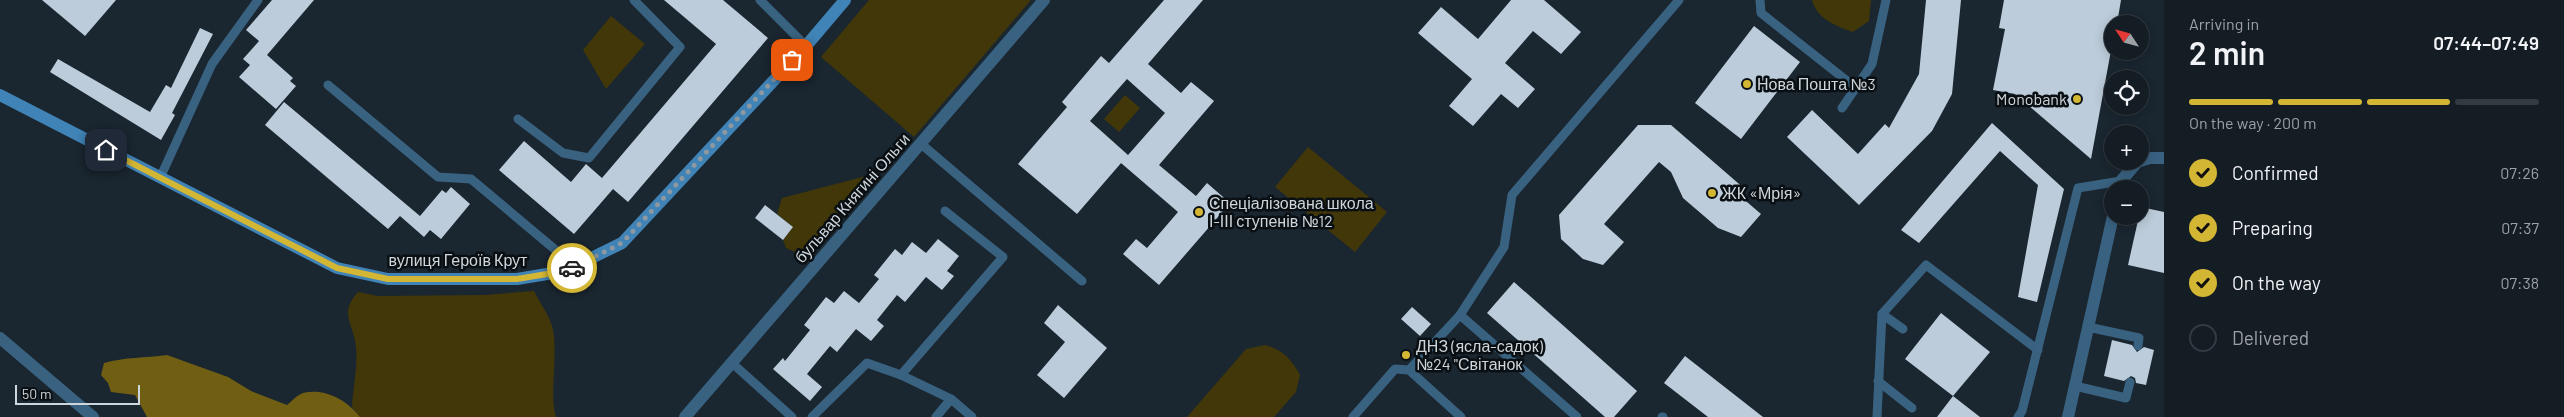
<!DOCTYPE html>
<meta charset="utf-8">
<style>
:root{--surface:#141c24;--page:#212931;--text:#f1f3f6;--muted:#9da1a6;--line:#333a41;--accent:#d4b635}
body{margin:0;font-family:Barlow,sans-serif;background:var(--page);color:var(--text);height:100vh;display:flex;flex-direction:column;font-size:19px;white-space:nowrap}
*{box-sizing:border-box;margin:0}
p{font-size:16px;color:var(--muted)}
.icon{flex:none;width:28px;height:28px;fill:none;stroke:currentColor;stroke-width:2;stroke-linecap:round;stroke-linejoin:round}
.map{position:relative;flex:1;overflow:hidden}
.panel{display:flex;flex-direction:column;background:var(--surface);width:400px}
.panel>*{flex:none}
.needle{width:32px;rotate:306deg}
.tools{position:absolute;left:2104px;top:15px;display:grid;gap:10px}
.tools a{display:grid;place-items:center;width:45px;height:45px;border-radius:50%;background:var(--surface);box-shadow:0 2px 12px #0003,0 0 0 1px var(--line);font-size:25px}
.scale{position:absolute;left:15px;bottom:12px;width:125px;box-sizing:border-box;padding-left:5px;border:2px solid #cdd6dc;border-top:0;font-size:14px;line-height:18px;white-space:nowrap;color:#cdd6dc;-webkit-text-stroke:4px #090f13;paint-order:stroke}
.pin{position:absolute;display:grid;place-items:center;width:42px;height:42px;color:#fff;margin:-21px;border-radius:10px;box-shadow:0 2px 8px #0006}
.courier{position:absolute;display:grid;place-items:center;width:50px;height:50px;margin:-25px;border:4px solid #d4b635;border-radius:50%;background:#fff;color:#222;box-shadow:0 1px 6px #0007}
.headline em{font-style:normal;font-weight:600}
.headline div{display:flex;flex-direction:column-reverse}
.headline{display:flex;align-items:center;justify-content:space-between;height:85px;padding:0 25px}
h1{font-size:32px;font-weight:600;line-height:38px}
.bar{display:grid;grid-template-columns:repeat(4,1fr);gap:8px 5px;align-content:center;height:60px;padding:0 25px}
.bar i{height:6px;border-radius:4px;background:var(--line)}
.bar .active{background:var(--accent)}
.bar p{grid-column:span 4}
ol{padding:0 25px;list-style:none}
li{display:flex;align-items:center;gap:15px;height:55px}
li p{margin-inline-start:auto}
li .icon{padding:5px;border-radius:50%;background:var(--accent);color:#111;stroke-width:4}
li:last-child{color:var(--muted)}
li i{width:28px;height:28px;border:2px solid var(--line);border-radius:50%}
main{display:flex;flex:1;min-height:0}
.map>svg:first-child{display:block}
.green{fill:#423708}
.water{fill:#705e13}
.building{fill:#bcccda}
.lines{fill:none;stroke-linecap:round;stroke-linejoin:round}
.lane{stroke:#396281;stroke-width:9}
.street{stroke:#396281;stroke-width:12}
.secondary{stroke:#4083b6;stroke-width:12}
.done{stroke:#8e98a0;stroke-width:5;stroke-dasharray:0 9}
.route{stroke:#d4b635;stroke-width:6}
.poi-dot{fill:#d4b635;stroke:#090f13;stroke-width:2}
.labels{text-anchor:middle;stroke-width:5;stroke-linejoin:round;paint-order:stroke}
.poi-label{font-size:16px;fill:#cdd6dc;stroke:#090f13;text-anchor:start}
.street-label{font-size:16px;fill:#cdd6dc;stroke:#090f13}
</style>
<main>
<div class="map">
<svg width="2164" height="417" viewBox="0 0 2164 417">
<rect width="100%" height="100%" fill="#1a2630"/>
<g class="green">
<polygon points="869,0 1031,0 914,137 821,57"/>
<path d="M1812,0H1871L1869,21L1853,32C1836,26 1817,19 1812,0Z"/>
<polygon points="611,16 645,44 606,89 583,50"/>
<polygon points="1125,95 1140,108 1119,132 1104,119"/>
<polygon points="1308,147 1387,212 1355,252 1275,187"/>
<polygon points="874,174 878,176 823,240 802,255 786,248 783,240 793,227 777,214 782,198"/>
<path d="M534,291C540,303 551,318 553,330C558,357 549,395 556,417H360L352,407C353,388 358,366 356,347C354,324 338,314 358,292L378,296L485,295Z"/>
<path d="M1265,345C1283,350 1291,359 1300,375L1296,392L1274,417H1187L1246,349Z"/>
</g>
<path class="water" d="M167,355L228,377L251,391L287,405C292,401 297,395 303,393C325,388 347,400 360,417H147L135,395L111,392L108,383L101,375L104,363C125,357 145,358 167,355Z"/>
<g class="building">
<polygon points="42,0 116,0 85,36"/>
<polygon points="272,0 314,0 267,55 293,78 290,81 296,86 276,109 239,77 250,65 243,59 259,41 246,30"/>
<polygon points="664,0 723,0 768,38 628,202 613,189 574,234 499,170 524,141 571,182 586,164 602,178 716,44"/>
<polygon points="1164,0 1203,0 1148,64 1181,93 1191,82 1214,101 1159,165 1196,196 1207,183 1230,203 1159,285 1123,254 1136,239 1147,248 1178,212 1121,163 1165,113 1127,79 1090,121 1128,155 1077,214 1018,164 1067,107 1062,102 1101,56 1109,63"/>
<polygon points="1511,0 1544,0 1581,32 1561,54 1533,31 1505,63 1535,89 1518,108 1501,94 1473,126 1449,106 1472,79 1418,33 1441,7 1478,39"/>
<polygon points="1926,0 1961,0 1952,94 1932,131 1859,205 1787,137 1812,110 1858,154 1885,124 1889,128 1919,74"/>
<polygon points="2004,0 2121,0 2117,24 2112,24 2112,45 2091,159 2015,94 1993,90 2005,29 1999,28"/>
<polygon points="1754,26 1800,62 1741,139 1695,103"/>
<polygon points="200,28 213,34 172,113 175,115 161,140 50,72 58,59 150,112 166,85 171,88"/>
<polygon points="284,102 420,216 442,190 446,193 451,187 470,204 441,239 430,230 424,237 400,216 388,229 265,125"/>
<polygon points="1992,123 2064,189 2037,302 2018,297 2038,185 2000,151 1919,243 1901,230"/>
<polygon points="1638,125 1671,125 1746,190 1740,196 1761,214 1741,237 1718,228 1683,198 1671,172 1659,162 1604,224 1624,242 1603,265 1583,259 1561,239 1559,215"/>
<polygon points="765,205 793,227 783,240 755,218"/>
<polygon points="2141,207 2164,212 2164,273 2128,265"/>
<polygon points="938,239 959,256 947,271 954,276 942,290 926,277 905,302 897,295 877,320 884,326 871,341 856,329 837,352 830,346 807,374 822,387 810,401 773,369 783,358 785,361 810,330 804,325 826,297 834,303 844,291 859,303 879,279 874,275 895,249 902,255 912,242 926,253"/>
<polygon points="1514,282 1637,391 1614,417 1605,417 1487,313"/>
<polygon points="1058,305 1107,348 1064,398 1037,375 1065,342 1044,323"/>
<polygon points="1412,307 1431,324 1420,336 1401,319"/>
<polygon points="1941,313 1990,352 1953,396 1905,359"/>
<polygon points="2112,340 2132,345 2137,352 2144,347 2154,350 2146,385 2136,383 2135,378 2131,376 2124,381 2104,376"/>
<polygon points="1685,356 1763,417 1708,417 1664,383"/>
<polygon points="1953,396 1980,417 1937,417"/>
</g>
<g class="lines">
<g class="lane">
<polyline points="760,0 806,46"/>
<polyline points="1760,0 1761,13 1856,88"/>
<polyline points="328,85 438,177 471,179 558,252 565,271"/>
<polyline points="1842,108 1872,64 1886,0"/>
<polyline points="518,119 563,153 589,158 680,47 634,0"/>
<polyline points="920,143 1082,281"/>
<polyline points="160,178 212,64 258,0"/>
<polyline points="1882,314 1903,329"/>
<polyline points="2088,327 2139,338 2138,346"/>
<polyline points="732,363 792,417"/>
<polyline points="1409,370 1460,315"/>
<polyline points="901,375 1003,257 945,211"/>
<polyline points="1878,381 1912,408"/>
<polyline points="2075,386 2126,398 2130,382"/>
<polyline points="812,417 867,363 901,375 951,399 972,417"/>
<polyline points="936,417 951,399"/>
<polyline points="1353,417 1395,369 1409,370 1461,417"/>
<polyline points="1577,417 1460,315 1504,247 1512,195 1679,0"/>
<polyline points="1662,417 1663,417"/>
<polyline points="1877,417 1882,314 1926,265 2038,350"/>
<polyline points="2018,417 2022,411 2078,188 2121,181"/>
</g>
<g class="street">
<polyline points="2140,161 2150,158 2164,158"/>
<polyline points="2119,189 2121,181 2138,161"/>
<polyline points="0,338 93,417"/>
<polyline points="685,417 1044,0"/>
<polyline points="2068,417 2113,216"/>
</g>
<polyline class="secondary" points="0,95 337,268 388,279 517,279 565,271 622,243 806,46 845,0"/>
</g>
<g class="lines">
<polyline class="done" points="572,268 622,243 792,60"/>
<polyline class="route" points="106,150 337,268 388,279 517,279 565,271 572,268"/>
</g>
<g class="poi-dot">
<circle cx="1747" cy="84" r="5"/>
<circle cx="2077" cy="99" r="5"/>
<circle cx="1712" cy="193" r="5"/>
<circle cx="1199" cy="212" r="5"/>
<circle cx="1406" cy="355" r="5"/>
</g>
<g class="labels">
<g class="poi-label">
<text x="1757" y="90">Нова Пошта №3</text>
<text x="2067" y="105" text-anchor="end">Monobank</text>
<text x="1722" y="199">ЖК «Мрія»</text>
<text x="1209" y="209">Спеціалізована школа<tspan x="1209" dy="18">І-ІІІ ступенів №12</tspan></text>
<text x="1416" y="352">ДНЗ (ясла-садок)<tspan x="1416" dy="18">№24 "Світанок</tspan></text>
</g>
<g class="street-label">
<text transform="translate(852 198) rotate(-49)" y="6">бульвар Княгині Ольги</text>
<text x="458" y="266">вулиця Героїв Крут</text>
</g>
</g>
</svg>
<div class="tools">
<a><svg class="needle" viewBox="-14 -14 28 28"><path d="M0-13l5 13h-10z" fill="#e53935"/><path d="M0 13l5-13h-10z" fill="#9da1a6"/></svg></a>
<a><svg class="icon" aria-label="locate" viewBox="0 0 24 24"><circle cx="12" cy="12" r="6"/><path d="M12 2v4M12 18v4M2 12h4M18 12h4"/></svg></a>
<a>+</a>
<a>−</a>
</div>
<div class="scale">50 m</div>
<div class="pin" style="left:792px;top:60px;background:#ea580c"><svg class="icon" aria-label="bag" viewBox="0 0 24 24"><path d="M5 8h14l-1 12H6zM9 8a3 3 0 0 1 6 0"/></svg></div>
<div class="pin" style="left:106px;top:150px;background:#1f2937"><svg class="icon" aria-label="home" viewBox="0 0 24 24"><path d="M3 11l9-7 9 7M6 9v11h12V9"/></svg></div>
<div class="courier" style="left:572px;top:268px"><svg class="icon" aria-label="car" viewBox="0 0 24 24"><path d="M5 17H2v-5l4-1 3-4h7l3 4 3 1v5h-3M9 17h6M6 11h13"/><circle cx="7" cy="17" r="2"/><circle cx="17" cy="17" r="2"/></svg></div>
</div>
<section class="panel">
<div class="headline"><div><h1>2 min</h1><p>Arriving in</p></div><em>07:44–07:49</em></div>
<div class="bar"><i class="active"></i><i class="active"></i><i class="active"></i><i></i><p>On the way · 200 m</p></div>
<ol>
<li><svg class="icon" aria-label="check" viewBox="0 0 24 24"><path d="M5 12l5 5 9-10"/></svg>Confirmed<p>07:26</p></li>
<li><svg class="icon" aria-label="check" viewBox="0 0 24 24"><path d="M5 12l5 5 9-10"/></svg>Preparing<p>07:37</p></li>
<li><svg class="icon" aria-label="check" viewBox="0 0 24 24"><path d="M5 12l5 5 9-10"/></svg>On the way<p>07:38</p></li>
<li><i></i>Delivered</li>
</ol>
</section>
</main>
